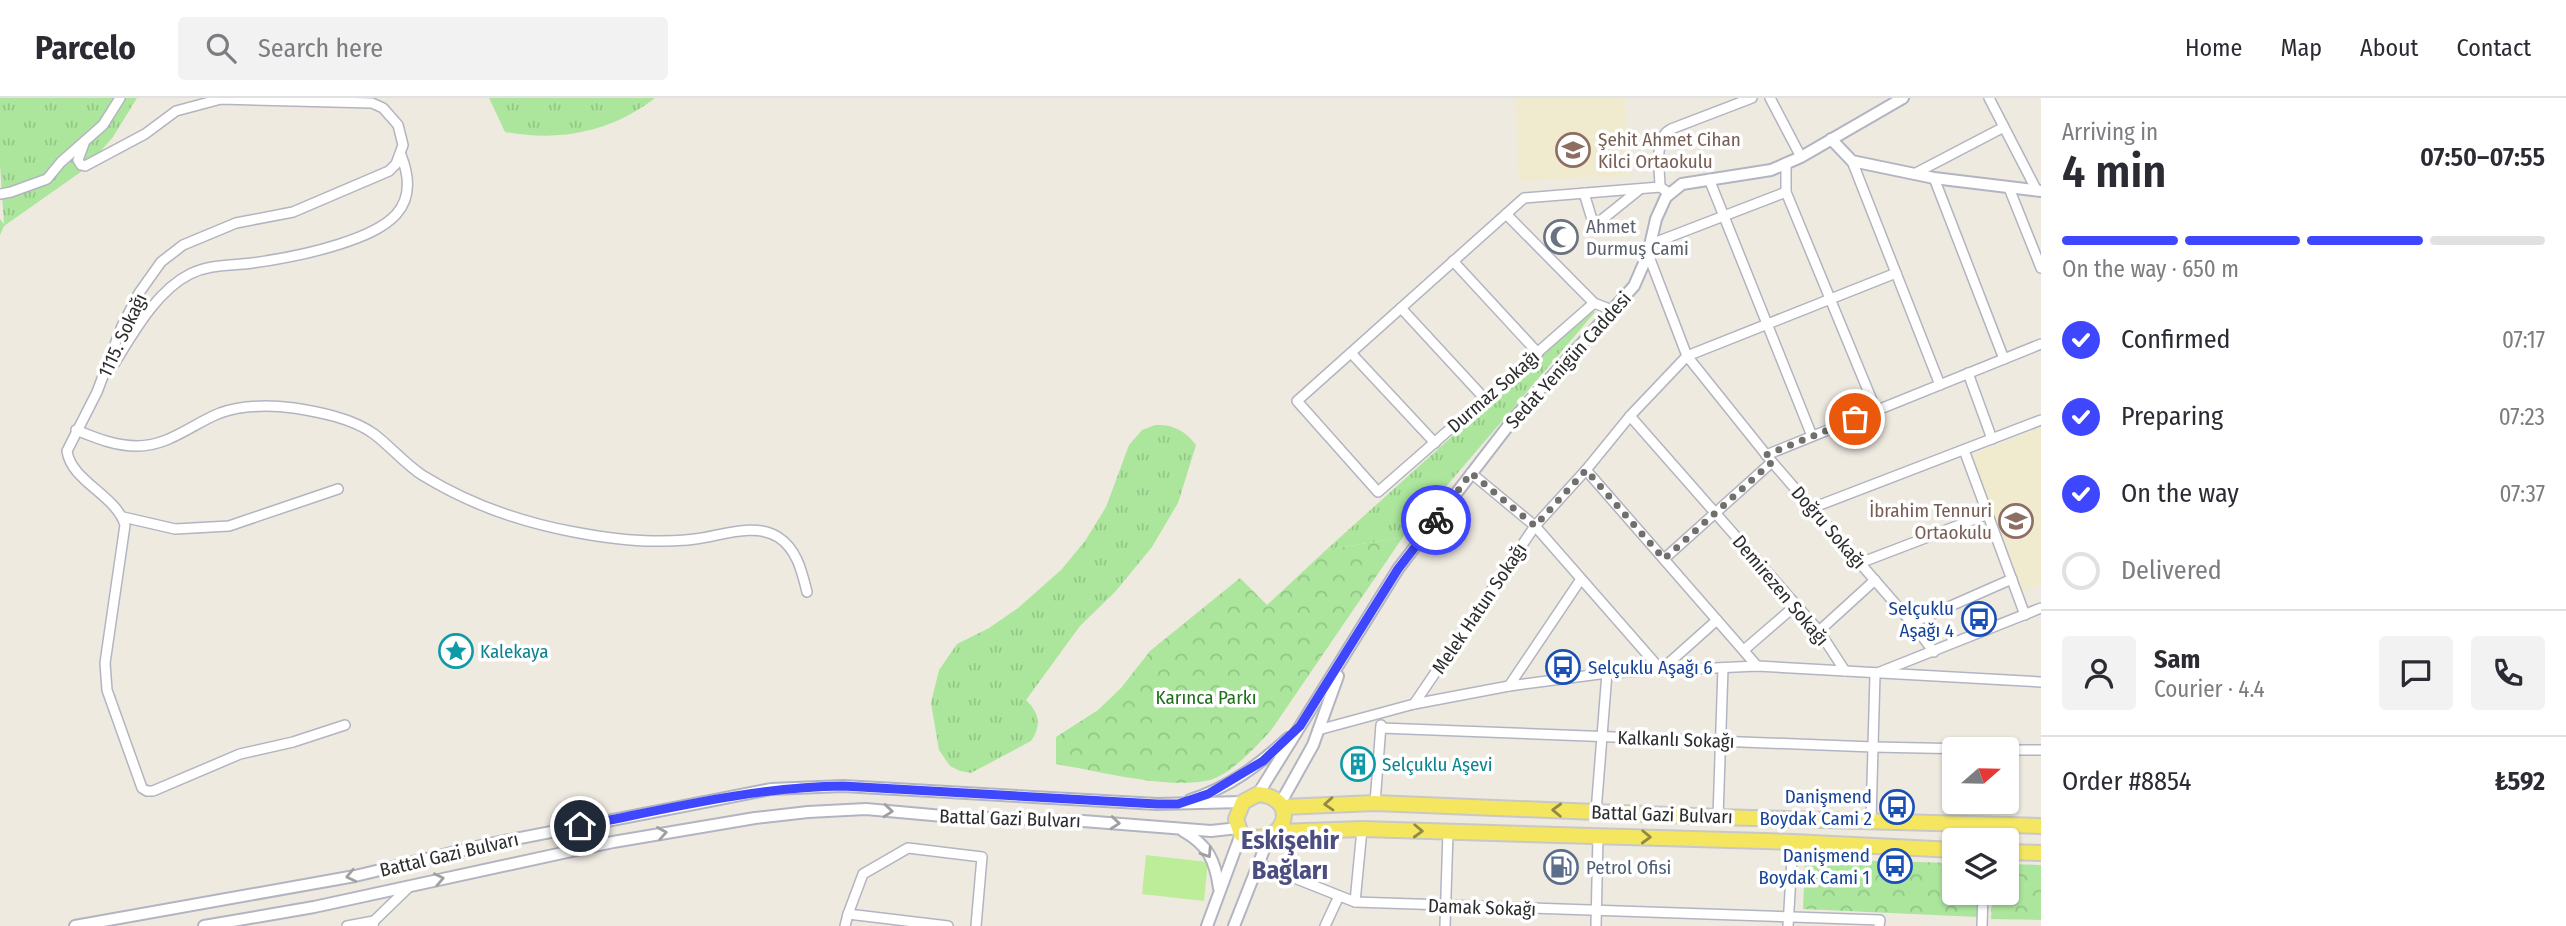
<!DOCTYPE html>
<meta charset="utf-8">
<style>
:root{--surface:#fff;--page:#f2f2f3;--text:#2b2b33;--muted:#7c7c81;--line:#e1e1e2;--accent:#3e47fe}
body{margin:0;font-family:"Fira Sans Condensed",sans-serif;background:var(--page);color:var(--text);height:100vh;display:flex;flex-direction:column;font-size:26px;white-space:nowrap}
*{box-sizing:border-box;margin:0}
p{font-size:23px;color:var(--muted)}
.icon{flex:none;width:38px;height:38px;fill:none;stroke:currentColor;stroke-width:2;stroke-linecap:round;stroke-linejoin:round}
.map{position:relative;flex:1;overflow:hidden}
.side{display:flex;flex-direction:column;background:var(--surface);width:525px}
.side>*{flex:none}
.needle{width:46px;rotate:70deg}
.buttons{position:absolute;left:1942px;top:639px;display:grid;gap:14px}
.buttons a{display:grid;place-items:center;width:77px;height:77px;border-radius:7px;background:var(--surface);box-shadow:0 2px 5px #0004;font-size:35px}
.pin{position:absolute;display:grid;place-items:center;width:60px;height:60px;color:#fff;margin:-30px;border:4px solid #fff;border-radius:50%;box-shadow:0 2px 7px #0007}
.courier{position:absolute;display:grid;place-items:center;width:70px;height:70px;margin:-35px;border:5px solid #3e47fe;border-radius:50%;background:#fff;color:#222;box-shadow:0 2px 9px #0007}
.headline em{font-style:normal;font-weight:600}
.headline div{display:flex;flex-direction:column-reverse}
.headline{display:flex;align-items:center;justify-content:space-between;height:119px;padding:0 21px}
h1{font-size:46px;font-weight:600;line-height:52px}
.bar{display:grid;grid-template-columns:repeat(4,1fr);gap:10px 7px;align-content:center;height:84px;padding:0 21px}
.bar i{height:9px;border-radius:5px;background:var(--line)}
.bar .on{background:var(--accent)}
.bar p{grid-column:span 4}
.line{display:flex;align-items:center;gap:18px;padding:0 21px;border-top:2px solid var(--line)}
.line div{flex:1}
.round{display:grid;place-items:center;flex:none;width:74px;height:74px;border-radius:7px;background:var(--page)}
ol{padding:0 21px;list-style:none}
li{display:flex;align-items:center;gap:21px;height:77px}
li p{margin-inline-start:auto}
li .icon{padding:7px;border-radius:50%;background:var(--accent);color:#fff;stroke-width:4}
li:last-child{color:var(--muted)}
li i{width:38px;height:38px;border:4px solid var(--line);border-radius:50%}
header{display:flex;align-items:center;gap:42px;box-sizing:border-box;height:98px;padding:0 35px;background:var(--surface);border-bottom:2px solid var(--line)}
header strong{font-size:33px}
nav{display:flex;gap:38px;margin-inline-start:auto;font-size:24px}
.search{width:490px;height:63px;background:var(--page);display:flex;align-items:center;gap:18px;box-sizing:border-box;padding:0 24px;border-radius:7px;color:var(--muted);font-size:26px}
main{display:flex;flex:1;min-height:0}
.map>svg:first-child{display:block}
.education{fill:#f0eacf}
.grass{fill:url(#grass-tufts)}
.park{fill:url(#park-crowns)}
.pitch{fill:#bded98}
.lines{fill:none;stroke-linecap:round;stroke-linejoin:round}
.minor-casing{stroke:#b3b4c1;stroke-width:12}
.tertiary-casing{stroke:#b3b4c1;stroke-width:14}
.primary-casing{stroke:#c8c8c8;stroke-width:18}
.minor{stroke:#fff;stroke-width:9}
.tertiary{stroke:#fff;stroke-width:10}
.primary{stroke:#f4e65f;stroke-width:14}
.oneway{stroke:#908a46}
.oneway2{stroke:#a0a0a0}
.done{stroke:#716f6c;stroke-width:7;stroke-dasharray:0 12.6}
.route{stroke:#3e47fe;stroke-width:9}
.labels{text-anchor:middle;stroke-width:7;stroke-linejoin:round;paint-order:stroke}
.education-label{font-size:19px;fill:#785e54;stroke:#fff;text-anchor:start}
.worship-label{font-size:19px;fill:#5b616d;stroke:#fff;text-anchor:start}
.street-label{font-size:19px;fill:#2d2d2d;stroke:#fff}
.transit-label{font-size:19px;fill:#164399;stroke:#fff;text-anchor:end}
.culture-label{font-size:19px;fill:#0d838f;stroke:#fff;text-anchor:start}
.park-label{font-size:19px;fill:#1f6e19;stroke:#fff}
.service-label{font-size:19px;fill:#4e5e75;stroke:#fff;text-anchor:start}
.district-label{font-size:26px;font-weight:bold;fill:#4c4e80;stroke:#fff}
</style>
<header>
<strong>Parcelo</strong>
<div class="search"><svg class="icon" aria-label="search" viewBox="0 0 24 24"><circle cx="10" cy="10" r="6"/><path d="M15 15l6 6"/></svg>Search here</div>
<nav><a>Home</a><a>Map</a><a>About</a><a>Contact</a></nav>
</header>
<main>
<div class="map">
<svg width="2041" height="828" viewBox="0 0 2041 828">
<defs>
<pattern id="grass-tufts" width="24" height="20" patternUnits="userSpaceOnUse" patternTransform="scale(1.75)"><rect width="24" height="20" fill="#abe69c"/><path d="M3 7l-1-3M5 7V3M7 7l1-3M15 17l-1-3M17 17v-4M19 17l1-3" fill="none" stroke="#93c687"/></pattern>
<pattern id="park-crowns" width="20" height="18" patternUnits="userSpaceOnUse" patternTransform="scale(1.75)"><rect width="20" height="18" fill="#abe69c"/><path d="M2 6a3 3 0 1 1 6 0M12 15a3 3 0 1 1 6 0" fill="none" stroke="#93c687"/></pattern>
</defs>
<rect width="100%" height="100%" fill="#efeae0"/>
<g class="education">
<polygon points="1515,0 1625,0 1629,78 1519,83"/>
<polygon points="2041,329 2041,486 2017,496 1967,359"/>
</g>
<g class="grass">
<polygon points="0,0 137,0 113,39 85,71 4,128 0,137 0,121 4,126 0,67"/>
<path d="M489,0H655C611,34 559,44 505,34Z"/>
<polygon points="1596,213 1403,439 1326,452 1588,216"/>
<path d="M1155,327C1173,326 1186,333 1196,347L1178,405L1152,449L1115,494L1080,528L1026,602C1039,614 1042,628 1031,643L971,675L960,673L950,668L939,652L931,605L939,572L957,546L989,530L1018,510L1061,472L1085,443L1106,409L1129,347L1142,332Z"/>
</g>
<g class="park">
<path d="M1403,439L1272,631C1258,647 1231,676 1210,682C1167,692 1099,673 1056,666V639L1098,612L1121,590L1150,553L1240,480L1267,507L1326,452Z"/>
<polygon points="1805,761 1955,765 1955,794 1979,795 1978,819 1803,811"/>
<polygon points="2007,766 2041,767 2041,822 1991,821 1992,795 2007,794"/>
</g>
<polygon class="pitch" points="1146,757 1208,764 1204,803 1142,796"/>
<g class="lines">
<g class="minor-casing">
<g id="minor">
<polyline points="1770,0 1801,59"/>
<polyline points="1989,0 2037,93"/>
<path d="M85,43L78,62L81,67L85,68L145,36L176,13L221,1L372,5L383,10L398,27L403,47L396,66L389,73L293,114L236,125L183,147L161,164L139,195L122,228L97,294L67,353C71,383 116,397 125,427L105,565L107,592L142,690L147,693H153L240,656L293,644L345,627"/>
<polyline points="1852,63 1940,287"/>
<polyline points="1786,65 1786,94 1876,312"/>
<polyline points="1914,76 2004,29"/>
<polyline points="1934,80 2004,261"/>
<polyline points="1709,81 1812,338"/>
<path d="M1660,89C1660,72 1653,40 1671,31L1752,0"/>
<polyline points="2009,90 2041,170"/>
<polyline points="1584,95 1594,128 1640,91"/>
<polyline points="0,96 11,94 47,81 61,64 103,27 120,0"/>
<polyline points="1506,116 1594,205"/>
<polyline points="1651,146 1786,94"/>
<polyline points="1648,156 1687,258 1772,364 1912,525 1934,554"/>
<polyline points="1453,163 1538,255"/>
<polyline points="1401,210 1485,301"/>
<polyline points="1612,212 1594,205 1378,394 1297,303 1524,100 1660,89 1669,95"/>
<polyline points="1351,255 1435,345"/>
<path d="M109,274C130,241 154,194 190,176C210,166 230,168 252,165C282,161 312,155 340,146C386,131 423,112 401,57"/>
<polyline points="1968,275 1992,341"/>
<polyline points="1630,318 1819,533 1845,573"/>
<path d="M76,332C96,340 115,348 137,348C169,348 192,326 220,315C243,307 270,307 294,310C319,314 352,320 374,336C390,348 404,365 422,377C469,406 520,424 574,434C601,439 626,443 653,443C667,443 682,443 695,441C721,438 754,424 778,439C797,451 802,474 807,494"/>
<polyline points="1964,352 2025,517"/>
<polyline points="1766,357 2041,246"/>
<polyline points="1586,372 1757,568"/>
<polyline points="1471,375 1535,428 1661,572 1717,522"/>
<polyline points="1812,410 2041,322"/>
<polyline points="123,419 175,431 229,428 338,391"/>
<polyline points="1664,461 1772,364"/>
<polyline points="1860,465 1988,416"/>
<polyline points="1912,525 2012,481"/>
<polyline points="1819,533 1875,482"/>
<polyline points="1744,552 1796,507"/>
<polyline points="1880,574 2041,510"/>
<polyline points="1509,588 1581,481"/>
<polyline points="1414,606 1535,428 1586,372 1630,318 1687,258 1896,175"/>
<polyline points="1381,630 1873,649 1971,651"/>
<polyline points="1318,632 1414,606 1509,588 1607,575 1757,568 2041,584"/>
<polyline points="2007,652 2041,652"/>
<polyline points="1375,705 1381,627"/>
<polyline points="1596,714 1607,575"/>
<polyline points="1718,719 1723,570"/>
<polyline points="1871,722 1875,576"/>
<polyline points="1259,766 1355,804 1880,822 1879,828"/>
<polyline points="1355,804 1362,731"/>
<polyline points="848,816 948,828"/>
<polyline points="347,828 374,823"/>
<polyline points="373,828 374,823 409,789"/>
<polyline points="845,828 848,816 863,776 908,750 982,759 976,828"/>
<polyline points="1325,828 1339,798"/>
<polyline points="1445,828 1448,734"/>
<polyline points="1596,828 1598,738"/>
<polyline points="1788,828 1793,744"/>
<polyline points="1982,828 1983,794"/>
</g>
</g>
<g class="tertiary-casing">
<g id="tertiary">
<polyline points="1831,41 1852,63 1934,80 2041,93"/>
<polyline points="1258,696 1398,471 1515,319 1634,188 1648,156 1656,121 1666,99 1682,86 1771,72 1801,59 1903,0"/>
<path d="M1190,702C1228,690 1259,667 1288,640"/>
<polyline points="1280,706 1313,647 1338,578"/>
<path d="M1183,733C1208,747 1215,762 1219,790"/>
<polyline points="75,828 355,778 489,746 771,691 843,688 1157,706 1243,704"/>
<polyline points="204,828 314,809 613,744 755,720 808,714 866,711 954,719 1083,723 1211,733 1238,730"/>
<polyline points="1207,828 1241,736"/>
<polyline points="1234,828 1269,739"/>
</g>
</g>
<g class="primary-casing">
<g id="primary">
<path d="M1258,696C1303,700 1284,754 1241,736L1236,721L1243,704Z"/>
<polyline points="1283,709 1375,705 1718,719 2041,728"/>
<polyline points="1277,734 1362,731 1793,744 1955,752"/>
<polyline points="2007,754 2041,755"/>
</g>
</g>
<use href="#minor" class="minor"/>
<use href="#tertiary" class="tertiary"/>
<use href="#primary" class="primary"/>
</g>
<defs><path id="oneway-chevron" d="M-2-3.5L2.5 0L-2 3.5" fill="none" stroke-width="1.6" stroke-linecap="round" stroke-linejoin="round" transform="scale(1.75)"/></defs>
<g class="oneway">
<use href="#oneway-chevron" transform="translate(1329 706) rotate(176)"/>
<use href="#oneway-chevron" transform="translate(1557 712) rotate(-178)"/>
<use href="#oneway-chevron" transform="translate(1418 733) rotate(2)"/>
<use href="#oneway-chevron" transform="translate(1646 739) rotate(2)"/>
</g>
<g class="oneway2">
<use href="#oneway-chevron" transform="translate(888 713) rotate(5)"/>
<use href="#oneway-chevron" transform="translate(1115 725) rotate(5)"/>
<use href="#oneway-chevron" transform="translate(662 735) rotate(-10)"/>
<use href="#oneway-chevron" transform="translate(1207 755) rotate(57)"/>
<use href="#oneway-chevron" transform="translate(351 778) rotate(168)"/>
<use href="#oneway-chevron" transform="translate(439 781) rotate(-12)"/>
</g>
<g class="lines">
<polyline class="done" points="1436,422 1471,375 1535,428 1586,372 1664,461 1772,364 1766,357 1855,321"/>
<path class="route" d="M580,728C667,711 754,689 843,688L1157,706H1178L1208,696L1263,663L1300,628L1398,471L1436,422"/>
</g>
<defs>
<g id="school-ring" transform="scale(1.75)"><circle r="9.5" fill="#fff" stroke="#8d6e63" stroke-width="1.5"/><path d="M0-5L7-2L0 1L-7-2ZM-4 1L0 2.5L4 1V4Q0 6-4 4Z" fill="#8d6e63"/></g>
<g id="mosque-ring" transform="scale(1.75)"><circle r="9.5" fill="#fff" stroke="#6b7280" stroke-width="1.5"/><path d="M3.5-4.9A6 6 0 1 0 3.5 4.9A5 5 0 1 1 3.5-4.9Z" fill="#6b7280"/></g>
<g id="bus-ring" transform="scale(1.75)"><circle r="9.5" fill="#fff" stroke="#1a4fb4" stroke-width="1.5"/><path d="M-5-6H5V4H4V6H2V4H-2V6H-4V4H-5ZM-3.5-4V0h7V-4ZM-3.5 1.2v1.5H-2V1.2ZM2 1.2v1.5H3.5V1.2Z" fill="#1a4fb4"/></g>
<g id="sight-ring" transform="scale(1.75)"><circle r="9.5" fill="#fff" stroke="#0f9aa8" stroke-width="1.5"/><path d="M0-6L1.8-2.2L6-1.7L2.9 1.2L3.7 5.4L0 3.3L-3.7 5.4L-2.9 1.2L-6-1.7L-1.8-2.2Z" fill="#0f9aa8"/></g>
<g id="building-ring" transform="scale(1.75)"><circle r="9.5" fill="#fff" stroke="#0f9aa8" stroke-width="1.5"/><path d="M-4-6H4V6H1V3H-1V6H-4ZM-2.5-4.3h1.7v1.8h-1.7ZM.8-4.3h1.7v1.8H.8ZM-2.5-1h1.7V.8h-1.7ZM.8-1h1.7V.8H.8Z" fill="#0f9aa8"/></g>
<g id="fuel-ring" transform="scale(1.75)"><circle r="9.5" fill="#fff" stroke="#5c6f8a" stroke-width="1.5"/><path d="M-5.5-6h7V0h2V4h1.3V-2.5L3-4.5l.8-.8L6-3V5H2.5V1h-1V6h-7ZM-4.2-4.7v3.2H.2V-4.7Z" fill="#5c6f8a"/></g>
</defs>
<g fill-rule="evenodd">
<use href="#school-ring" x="1573" y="52"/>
<use href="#mosque-ring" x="1561" y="139"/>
<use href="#school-ring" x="2016" y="423"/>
<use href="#bus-ring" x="1979" y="521"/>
<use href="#sight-ring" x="456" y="553"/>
<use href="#bus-ring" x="1563" y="569"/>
<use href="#building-ring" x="1358" y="666"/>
<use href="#bus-ring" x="1897" y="709"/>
<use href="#bus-ring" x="1895" y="768"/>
<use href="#fuel-ring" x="1561" y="769"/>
</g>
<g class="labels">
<g class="education-label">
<text x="1598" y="48">Şehit Ahmet Cihan<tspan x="1598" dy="22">Kilci Ortaokulu</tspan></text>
<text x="1992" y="419" text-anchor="end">İbrahim Tennuri<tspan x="1992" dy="22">Ortaokulu</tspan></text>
</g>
<g class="worship-label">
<text x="1586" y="135">Ahmet<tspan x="1586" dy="22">Durmuş Cami</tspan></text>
</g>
<g class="street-label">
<text transform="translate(122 237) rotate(-65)" y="7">1115. Sokağı</text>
<text transform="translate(1568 262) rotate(-48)" y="7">Sedat Yenigün Caddesi</text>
<text transform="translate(1493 293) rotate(-41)" y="7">Durmaz Sokağı</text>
<text transform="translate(1829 429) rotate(49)" y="7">Doğru Sokağı</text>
<text transform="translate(1781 492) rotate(50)" y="7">Demirezen Sokağı</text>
<text transform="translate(1479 510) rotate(-56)" y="7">Melek Hatun Sokağı</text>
<text transform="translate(1676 641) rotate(2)" y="7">Kalkanlı Sokağı</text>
<text transform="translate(1662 716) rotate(2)" y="7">Battal Gazi Bulvarı</text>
<text transform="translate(1010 720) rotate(2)" y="7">Battal Gazi Bulvarı</text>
<text transform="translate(449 756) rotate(-13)" y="7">Battal Gazi Bulvarı</text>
<text transform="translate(1482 809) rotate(2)" y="7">Damak Sokağı</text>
</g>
<g class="transit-label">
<text x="1954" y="517">Selçuklu<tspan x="1954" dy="22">Aşağı 4</tspan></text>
<text x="1588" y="576" text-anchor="start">Selçuklu Aşağı 6</text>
<text x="1872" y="705">Danişmend<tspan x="1872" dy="22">Boydak Cami 2</tspan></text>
<text x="1870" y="764">Danişmend<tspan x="1870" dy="22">Boydak Cami 1</tspan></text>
</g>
<g class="culture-label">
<text x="480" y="560">Kalekaya</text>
<text x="1382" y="673">Selçuklu Aşevi</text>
</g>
<g class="park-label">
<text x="1206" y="606">Karınca Parkı</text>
</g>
<g class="service-label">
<text x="1586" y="776">Petrol Ofisi</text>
</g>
<g class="district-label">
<text x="1290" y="751">Eskişehir<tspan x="1290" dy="30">Bağları</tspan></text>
</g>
</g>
</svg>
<div class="buttons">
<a><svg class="needle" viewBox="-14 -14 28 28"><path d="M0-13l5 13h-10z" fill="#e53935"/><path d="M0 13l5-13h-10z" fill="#7c7c81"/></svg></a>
<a><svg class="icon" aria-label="layers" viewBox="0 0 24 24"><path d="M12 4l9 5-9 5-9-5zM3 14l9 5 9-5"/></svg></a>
</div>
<div class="pin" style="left:1855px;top:321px;background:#ea580c"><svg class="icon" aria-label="bag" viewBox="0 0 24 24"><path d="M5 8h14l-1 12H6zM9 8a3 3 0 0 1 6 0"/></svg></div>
<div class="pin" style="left:580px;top:728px;background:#1f2937"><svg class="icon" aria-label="home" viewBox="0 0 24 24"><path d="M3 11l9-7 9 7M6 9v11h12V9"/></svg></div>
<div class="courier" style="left:1436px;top:422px"><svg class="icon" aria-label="bike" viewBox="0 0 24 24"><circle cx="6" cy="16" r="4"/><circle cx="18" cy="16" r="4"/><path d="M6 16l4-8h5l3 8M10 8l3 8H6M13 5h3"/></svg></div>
</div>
<section class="side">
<div class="headline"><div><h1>4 min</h1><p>Arriving in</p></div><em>07:50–07:55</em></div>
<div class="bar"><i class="on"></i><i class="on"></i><i class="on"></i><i></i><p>On the way · 650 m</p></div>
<ol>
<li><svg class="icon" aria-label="check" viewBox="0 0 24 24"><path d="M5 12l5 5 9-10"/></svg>Confirmed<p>07:17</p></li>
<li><svg class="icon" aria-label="check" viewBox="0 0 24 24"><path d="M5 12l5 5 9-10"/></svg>Preparing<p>07:23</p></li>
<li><svg class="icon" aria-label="check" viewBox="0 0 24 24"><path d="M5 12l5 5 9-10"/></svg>On the way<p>07:37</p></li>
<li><i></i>Delivered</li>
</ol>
<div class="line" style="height:126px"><a class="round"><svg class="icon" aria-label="person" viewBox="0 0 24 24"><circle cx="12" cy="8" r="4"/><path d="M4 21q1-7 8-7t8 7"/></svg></a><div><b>Sam</b><p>Courier · 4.4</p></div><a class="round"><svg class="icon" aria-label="chat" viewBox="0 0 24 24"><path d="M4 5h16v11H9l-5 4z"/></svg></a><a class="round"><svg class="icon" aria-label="phone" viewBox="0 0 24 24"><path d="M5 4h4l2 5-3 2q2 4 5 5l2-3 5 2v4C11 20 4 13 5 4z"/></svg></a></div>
<div class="line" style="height:91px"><div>Order #8854</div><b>₺592</b></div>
</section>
</main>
